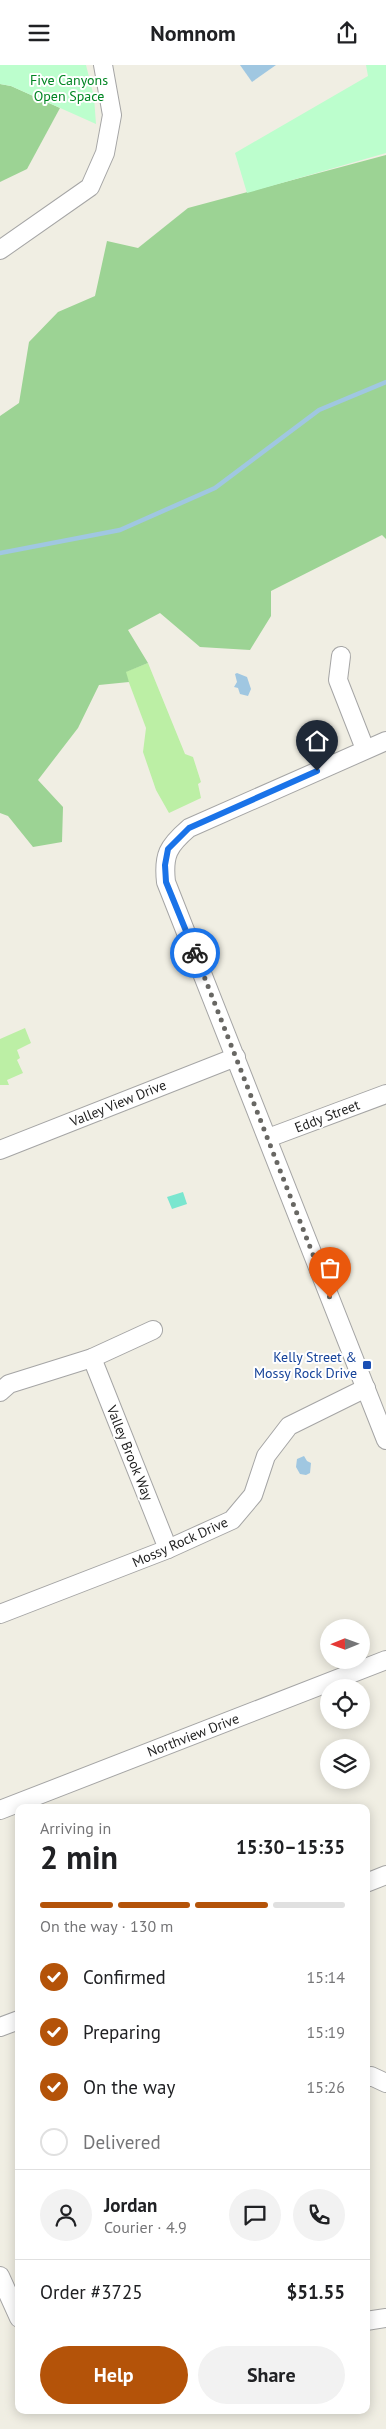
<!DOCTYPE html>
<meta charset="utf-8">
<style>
:root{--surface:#fff;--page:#f2f2f2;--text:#202124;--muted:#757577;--line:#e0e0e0;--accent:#b45309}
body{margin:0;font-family:"PT Sans",sans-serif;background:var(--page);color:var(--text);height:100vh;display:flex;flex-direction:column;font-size:19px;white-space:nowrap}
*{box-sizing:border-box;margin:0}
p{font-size:16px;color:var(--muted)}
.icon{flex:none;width:28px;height:28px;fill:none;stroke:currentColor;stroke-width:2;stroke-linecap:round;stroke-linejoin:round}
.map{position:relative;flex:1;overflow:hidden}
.drawer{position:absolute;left:15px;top:1739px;width:355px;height:610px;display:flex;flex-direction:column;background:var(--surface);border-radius:10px;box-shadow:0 2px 12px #0003}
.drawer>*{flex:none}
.needle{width:32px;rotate:269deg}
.controls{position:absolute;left:320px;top:1554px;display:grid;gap:10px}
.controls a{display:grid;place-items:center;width:50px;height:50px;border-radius:50%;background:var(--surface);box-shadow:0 2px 12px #0003;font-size:25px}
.pin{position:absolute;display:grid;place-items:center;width:42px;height:42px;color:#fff;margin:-51px -21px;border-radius:50% 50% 50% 0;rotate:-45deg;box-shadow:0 0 5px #0007}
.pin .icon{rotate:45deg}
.courier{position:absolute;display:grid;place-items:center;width:50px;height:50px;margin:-25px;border:4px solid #1a73e8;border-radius:50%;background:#fff;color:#222;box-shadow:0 1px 6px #0007}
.head em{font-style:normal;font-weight:600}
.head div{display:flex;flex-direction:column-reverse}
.head{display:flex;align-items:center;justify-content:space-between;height:85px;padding:0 25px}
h1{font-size:32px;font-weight:600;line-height:38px}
.bar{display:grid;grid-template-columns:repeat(4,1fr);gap:8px 5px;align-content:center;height:60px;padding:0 25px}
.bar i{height:6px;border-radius:4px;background:var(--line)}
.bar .active{background:var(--accent)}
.bar p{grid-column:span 4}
.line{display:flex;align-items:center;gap:12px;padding:0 25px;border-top:1px solid var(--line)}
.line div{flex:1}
.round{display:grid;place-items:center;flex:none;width:52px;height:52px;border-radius:26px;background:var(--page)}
ol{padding:0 25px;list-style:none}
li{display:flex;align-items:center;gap:15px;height:55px}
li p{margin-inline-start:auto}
li .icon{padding:5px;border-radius:50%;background:var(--accent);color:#fff;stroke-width:4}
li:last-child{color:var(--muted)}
li i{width:28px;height:28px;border:2px solid var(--line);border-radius:50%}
.primary-button{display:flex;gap:10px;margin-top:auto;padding:10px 25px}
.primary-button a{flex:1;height:58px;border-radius:30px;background:var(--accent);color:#fff;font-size:20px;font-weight:600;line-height:58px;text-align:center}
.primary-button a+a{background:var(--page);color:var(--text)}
header{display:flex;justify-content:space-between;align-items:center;height:65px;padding:0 25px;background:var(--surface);font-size:22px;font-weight:600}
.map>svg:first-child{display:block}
.grass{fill:#bcefa5}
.forest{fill:#9cd394}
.park{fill:#bcfecd}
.pitch{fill:#7ae6cf}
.water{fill:#a0c7e1}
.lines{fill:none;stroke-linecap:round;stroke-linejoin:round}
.stream{stroke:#a0c7e1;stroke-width:4.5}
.minor-casing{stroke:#a5a5a5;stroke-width:20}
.minor{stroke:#fff;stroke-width:18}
.done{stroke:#686763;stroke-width:5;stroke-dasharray:0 9}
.route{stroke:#1a73e8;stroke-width:6}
.transit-dot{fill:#1a4fb4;stroke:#fff;stroke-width:2}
.labels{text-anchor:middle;stroke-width:4;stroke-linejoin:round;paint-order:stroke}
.park-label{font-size:14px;fill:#028624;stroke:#fff}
.street-label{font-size:14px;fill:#1e1e1e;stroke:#fff}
.transit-label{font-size:14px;fill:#164399;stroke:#fff;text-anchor:end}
</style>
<header><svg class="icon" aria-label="menu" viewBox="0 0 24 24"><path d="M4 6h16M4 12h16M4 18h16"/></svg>Nomnom<svg class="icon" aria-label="share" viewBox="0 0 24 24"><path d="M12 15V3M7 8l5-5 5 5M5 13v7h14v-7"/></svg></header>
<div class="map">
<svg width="386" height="2364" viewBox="0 0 386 2364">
<rect width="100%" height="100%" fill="#f0eee3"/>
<g class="grass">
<polygon points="148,598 185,689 193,692 201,717 198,719 201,733 169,748 156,725 143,687 146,663 125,607"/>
<polygon points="25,963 31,978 17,985 20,993 17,995 23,1008 7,1015 9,1020 0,1020 0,974"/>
</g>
<g class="forest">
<polygon points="0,19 11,21 60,43 27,104 0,117"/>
<polygon points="386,90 386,474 382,470 271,526 271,551 250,585 200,582 160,548 128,565 148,598 126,607 129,617 99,620 78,663 38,715 63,742 62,777 33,782 8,751 0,748 0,351 19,338 29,277 58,247 95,231 107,176 138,183 188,143"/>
</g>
<g class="park">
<polygon points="0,0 86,0 94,32 96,59 11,21 0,19"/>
<polygon points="366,0 386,0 386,88 247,128 235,88 368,11"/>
</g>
<polygon class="pitch" points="183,1127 187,1139 172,1144 167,1132"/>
<g class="water">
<polygon points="240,0 276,0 252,17"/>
<polygon points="237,608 247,612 251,624 248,631 240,629 238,623 234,622 237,617 235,609"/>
<polygon points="304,1391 307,1396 311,1398 310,1408 306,1410 300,1409 296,1402 297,1394"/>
</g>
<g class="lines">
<polyline class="stream" points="0,488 120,465 215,423 319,345 386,317"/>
<g class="minor-casing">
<g id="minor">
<polyline points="0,185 90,122 105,88 112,50 103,0"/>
<polyline points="341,591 338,615 365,684"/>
<path d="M386,676L189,763C168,781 163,790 166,817L386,1375"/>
<polyline points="268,1073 386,1029"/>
<polyline points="0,1085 236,992"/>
<polyline points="92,1293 168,1484"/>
<polyline points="0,1327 9,1319 92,1293 153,1265"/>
<polyline points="0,1549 168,1484 232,1455 253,1430 266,1391 289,1361 366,1323"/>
<polyline points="0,1745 386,1595"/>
<polyline points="366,1818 386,1810"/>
<polyline points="0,1962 19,1955"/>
<polyline points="366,2013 371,2011 386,2018"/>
<polyline points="0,2211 19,2253"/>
<polyline points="366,2256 386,2253"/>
</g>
</g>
<use href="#minor" class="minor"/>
</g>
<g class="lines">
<polyline class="done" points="195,888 330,1233"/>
<polyline class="route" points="195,888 166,817 165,800 168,784 189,763 317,706"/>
</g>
<rect class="transit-dot" x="362" y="1295" width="10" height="10" rx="2.5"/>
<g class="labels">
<g class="park-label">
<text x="69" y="20">Five Canyons<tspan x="69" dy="16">Open Space</tspan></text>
</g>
<g class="street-label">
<text transform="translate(118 1038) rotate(-22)" y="5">Valley View Drive</text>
<text transform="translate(327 1051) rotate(-21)" y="5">Eddy Street</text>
<text transform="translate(130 1388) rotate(68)" y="5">Valley Brook Way</text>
<text transform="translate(180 1477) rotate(-24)" y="5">Mossy Rock Drive</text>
<text transform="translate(193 1670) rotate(-21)" y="5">Northview Drive</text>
</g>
<g class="transit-label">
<text x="357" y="1297">Kelly Street &amp;<tspan x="357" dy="16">Mossy Rock Drive</tspan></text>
</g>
</g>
</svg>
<div class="controls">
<a><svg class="needle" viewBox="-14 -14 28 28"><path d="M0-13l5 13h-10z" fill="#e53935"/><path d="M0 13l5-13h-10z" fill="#757577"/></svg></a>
<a><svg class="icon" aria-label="locate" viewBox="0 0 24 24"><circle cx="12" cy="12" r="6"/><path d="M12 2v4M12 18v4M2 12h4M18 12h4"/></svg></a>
<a><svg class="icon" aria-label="layers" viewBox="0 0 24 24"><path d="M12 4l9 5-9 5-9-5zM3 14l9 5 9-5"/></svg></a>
</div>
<div class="pin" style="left:330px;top:1233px;background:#ea580c"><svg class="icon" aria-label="bag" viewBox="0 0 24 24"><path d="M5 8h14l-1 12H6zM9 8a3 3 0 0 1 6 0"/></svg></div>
<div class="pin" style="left:317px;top:706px;background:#1f2937"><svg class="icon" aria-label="home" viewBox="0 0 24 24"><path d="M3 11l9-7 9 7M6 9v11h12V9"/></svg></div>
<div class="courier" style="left:195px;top:888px"><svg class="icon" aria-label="bike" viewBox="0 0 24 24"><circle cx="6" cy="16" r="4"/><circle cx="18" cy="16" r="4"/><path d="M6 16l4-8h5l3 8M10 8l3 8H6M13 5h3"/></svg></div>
<section class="drawer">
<div class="head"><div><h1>2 min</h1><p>Arriving in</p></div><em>15:30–15:35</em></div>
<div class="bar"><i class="active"></i><i class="active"></i><i class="active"></i><i></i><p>On the way · 130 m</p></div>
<ol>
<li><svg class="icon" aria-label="check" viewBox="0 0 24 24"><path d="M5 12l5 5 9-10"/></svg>Confirmed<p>15:14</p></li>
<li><svg class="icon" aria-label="check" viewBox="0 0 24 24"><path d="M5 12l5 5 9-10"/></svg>Preparing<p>15:19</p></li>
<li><svg class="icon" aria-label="check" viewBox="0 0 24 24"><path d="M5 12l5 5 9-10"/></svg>On the way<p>15:26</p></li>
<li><i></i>Delivered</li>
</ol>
<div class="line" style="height:90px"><a class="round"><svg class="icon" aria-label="person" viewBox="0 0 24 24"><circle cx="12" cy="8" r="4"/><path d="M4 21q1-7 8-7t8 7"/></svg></a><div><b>Jordan</b><p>Courier · 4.9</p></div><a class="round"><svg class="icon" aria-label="chat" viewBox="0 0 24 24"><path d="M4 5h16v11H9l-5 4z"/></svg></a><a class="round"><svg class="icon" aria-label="phone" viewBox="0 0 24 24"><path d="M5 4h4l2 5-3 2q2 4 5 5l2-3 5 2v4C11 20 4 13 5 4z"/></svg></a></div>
<div class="line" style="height:65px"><div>Order #3725</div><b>$51.55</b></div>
<div class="primary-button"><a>Help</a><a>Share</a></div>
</section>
</div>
